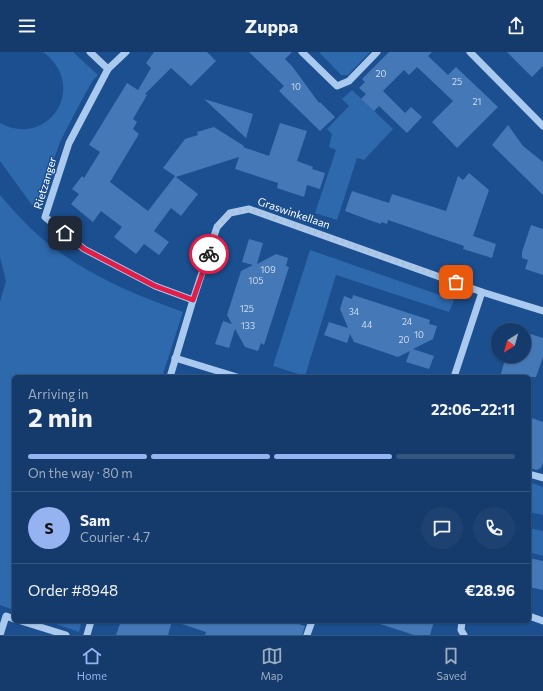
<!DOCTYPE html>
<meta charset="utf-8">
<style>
:root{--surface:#143b6b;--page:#1d4271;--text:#f1f3f6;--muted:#9dadc1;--line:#33557e;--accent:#95b2f1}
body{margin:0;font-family:Commissioner,sans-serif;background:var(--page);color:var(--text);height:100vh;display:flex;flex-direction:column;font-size:15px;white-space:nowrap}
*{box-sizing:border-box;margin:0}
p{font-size:13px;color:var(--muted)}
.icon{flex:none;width:22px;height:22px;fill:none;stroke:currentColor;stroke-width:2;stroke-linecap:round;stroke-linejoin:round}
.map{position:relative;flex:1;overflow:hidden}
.sheet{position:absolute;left:12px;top:323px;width:519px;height:248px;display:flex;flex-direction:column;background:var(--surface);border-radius:6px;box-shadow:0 1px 3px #0004,0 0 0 1px var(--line)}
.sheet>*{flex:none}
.needle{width:26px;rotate:217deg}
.tools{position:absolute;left:491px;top:271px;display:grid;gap:8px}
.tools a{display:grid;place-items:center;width:40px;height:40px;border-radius:50%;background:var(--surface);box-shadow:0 1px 3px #0004,0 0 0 1px var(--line);font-size:20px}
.pin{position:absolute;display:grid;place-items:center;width:34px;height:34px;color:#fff;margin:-17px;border-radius:8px;box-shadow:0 2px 6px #0006}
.courier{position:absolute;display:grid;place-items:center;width:40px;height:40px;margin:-20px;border:3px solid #e11d48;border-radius:50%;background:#fff;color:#222;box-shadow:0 1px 5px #0007}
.headline em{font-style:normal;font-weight:700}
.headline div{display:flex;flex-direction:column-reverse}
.headline{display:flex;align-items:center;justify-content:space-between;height:68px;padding:0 16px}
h1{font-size:26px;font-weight:700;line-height:30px}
.bar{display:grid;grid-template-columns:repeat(4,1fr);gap:6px 4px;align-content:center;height:48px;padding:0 16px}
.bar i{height:5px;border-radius:3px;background:var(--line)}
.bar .current{background:var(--accent)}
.bar p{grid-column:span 4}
.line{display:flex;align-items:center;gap:10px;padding:0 16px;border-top:1px solid var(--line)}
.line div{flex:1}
.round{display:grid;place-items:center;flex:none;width:42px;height:42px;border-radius:21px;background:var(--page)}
header{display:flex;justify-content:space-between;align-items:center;height:52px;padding:0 16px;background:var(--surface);font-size:18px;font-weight:700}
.menu{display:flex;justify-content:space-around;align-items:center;height:56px;border-top:1px solid var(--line);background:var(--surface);font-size:11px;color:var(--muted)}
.menu a{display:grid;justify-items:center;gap:2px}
.menu .current{color:var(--accent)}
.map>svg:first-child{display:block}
.green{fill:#2e69ad}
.building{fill:#4478b7}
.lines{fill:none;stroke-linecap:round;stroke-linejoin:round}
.minor{stroke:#a9c9ee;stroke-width:7}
.done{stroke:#afc1d8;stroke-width:4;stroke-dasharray:0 7.2}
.route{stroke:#e11d48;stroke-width:5}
.labels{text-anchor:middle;stroke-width:3;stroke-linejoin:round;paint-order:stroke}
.number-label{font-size:9px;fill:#d0dded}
.street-label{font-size:11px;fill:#fff;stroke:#1b4f8f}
</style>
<header><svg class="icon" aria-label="menu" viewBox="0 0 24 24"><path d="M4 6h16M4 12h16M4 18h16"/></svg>Zuppa<svg class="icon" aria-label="share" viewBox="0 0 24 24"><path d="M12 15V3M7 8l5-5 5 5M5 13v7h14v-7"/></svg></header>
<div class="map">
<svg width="543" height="583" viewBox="0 0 543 583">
<rect width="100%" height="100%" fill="#1b4f8f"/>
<g class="green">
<path d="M43,0H73L98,23L93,28L78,55L61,88L38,149L32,153L0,109V71C49,97 89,34 43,0Z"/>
<polygon points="319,0 370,0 348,23 341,23"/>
<polygon points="352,38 393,77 364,108 357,106 337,168 315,161 336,98 329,95 332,82 327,77 349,54 342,47"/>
<path d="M0,143C14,159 28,175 45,189C85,222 135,243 183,260L162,325H14V558L0,553V250L6,229L0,205Z"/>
<polygon points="310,198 454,248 449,260 336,223 305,324 273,314"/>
<polygon points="529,430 543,435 543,463 529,460"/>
<polygon points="529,476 543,479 543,504 529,500"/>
<polygon points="47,569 82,569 79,580"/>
</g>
<g class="building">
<polygon points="154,0 207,0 216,9 191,34 171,16 145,42 147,43 133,67 137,70 133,77 139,82 110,130 148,159 175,124 163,116 185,87 198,83 197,80 214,75 244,94 243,95 269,104 280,71 307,79 297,109 313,115 312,117 325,121 320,137 307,133 304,145 277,136 278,131 235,117 239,105 176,125 198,142 181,164 171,156 154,179 169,190 159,203 144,192 136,202 114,185 122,175 101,159 93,170 71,152 79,142 72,137 82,124 84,126 100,100 89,93 127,31 138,38 151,16 146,11"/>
<polygon points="249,0 292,0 285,7 292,14 319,51 320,50 335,65 320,79 279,39 284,34"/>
<polygon points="389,0 432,0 428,4 448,23 456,15 498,55 457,96 432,70 453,49 417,15 409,23 404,18 383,39 405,61 411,55 422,65 407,81 379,54 374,59 361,47 366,42 359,36 365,30 362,27"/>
<polygon points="507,0 543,0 543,14 532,25"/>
<polygon points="204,47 253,62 246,86"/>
<polygon points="508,73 523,94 543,110 543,143 492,93"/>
<polygon points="469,121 489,138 473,184 496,192 492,206 463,197 464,194 388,168 387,172 381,170 381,172 369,168 345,159 352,139 389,151 392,142 446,159 458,124 463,128"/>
<polygon points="531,173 543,177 543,223 525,217 528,208 522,206 522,200"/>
<polygon points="249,187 263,191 257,212 276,202 288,206 286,214 289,215 264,293 261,291 258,299 245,295 235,277 229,296 215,292 223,269 232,272 227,263 241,219 253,213 242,210"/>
<polygon points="353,243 430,268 429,272 437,274 433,287 413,297 434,304 429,317 406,310 410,299 398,305 354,290 350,282 347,291 324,283 329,270 348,276 340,257 344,244 352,247"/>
<polygon points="524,280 543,286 543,305 536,325 500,325 506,304 524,304"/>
<polygon points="529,365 543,370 543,411 541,416 537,418 529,416"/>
<polygon points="529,506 543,509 543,538 529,535"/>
<polygon points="121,569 172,569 168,583 116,583"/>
<polygon points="179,569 289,569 305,574 302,583 205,583 206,580 179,571"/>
<polygon points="380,569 434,569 430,583 414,583 380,572"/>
</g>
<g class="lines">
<g class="minor">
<polyline points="90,0 108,17"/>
<polyline points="126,0 108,17 69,91 45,165 84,197 155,234 193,248"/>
<polyline points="302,0 337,34 349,29 377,0"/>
<polyline points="470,0 543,74"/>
<polyline points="175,306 237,325"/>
<polyline points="170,325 193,248 217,175 230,161 249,157 482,240 543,259"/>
<polyline points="454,325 482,240"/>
<polyline points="529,422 543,426"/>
<polyline points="529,564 543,569"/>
<polyline points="21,569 66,583"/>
<polyline points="462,569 461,578 464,583"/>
<polyline points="0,583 6,564 14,567"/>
<polyline points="87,583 91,569"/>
<polyline points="307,583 312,569"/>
</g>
</g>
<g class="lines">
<polyline class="done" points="209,202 217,175 230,161 249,157 456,230"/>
<polyline class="route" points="65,181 84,197 155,234 193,248 209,202"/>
</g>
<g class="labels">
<g class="number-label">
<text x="381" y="25">20</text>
<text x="457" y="33">25</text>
<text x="296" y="38">10</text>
<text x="477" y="53">21</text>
<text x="268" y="221">109</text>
<text x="256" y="232">105</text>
<text x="247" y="260">125</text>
<text x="354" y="263">34</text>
<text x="407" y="273">24</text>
<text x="367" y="276">44</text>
<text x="248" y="277">133</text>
<text x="419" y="286">10</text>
<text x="404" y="291">20</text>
</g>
<g class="street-label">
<text transform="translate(45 131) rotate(-73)" y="4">Rietzanger</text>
<text transform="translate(294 161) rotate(19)" y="4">Graswinkellaan</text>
</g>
</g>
</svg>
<div class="tools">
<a><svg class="needle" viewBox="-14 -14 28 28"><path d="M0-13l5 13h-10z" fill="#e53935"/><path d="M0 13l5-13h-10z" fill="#9dadc1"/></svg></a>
</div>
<div class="pin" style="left:456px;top:230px;background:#ea580c"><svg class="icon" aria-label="bag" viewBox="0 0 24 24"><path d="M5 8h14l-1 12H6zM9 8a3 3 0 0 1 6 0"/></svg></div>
<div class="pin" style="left:65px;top:181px;background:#1f2937"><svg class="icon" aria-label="home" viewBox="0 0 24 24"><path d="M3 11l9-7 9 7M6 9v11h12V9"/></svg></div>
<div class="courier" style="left:209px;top:202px"><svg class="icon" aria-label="bike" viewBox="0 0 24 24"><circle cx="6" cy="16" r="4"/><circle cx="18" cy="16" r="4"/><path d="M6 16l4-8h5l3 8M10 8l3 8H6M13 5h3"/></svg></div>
<section class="sheet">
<div class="headline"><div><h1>2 min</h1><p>Arriving in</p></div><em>22:06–22:11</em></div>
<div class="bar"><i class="current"></i><i class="current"></i><i class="current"></i><i></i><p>On the way · 80 m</p></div>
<div class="line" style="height:72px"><b class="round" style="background:var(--accent);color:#111">S</b><div><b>Sam</b><p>Courier · 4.7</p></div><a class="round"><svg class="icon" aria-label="chat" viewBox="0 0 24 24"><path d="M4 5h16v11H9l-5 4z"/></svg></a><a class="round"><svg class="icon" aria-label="phone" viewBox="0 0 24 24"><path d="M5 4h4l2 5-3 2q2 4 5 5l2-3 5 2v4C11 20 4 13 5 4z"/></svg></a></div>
<div class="line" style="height:52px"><div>Order #8948</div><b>€28.96</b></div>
</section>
</div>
<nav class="menu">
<a class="current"><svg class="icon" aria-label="home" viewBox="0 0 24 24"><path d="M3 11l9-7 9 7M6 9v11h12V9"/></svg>Home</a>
<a><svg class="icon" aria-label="map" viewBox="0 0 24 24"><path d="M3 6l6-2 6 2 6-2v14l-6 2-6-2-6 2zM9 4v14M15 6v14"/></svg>Map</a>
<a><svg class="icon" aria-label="saved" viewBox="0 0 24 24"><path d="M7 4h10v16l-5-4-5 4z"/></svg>Saved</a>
</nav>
